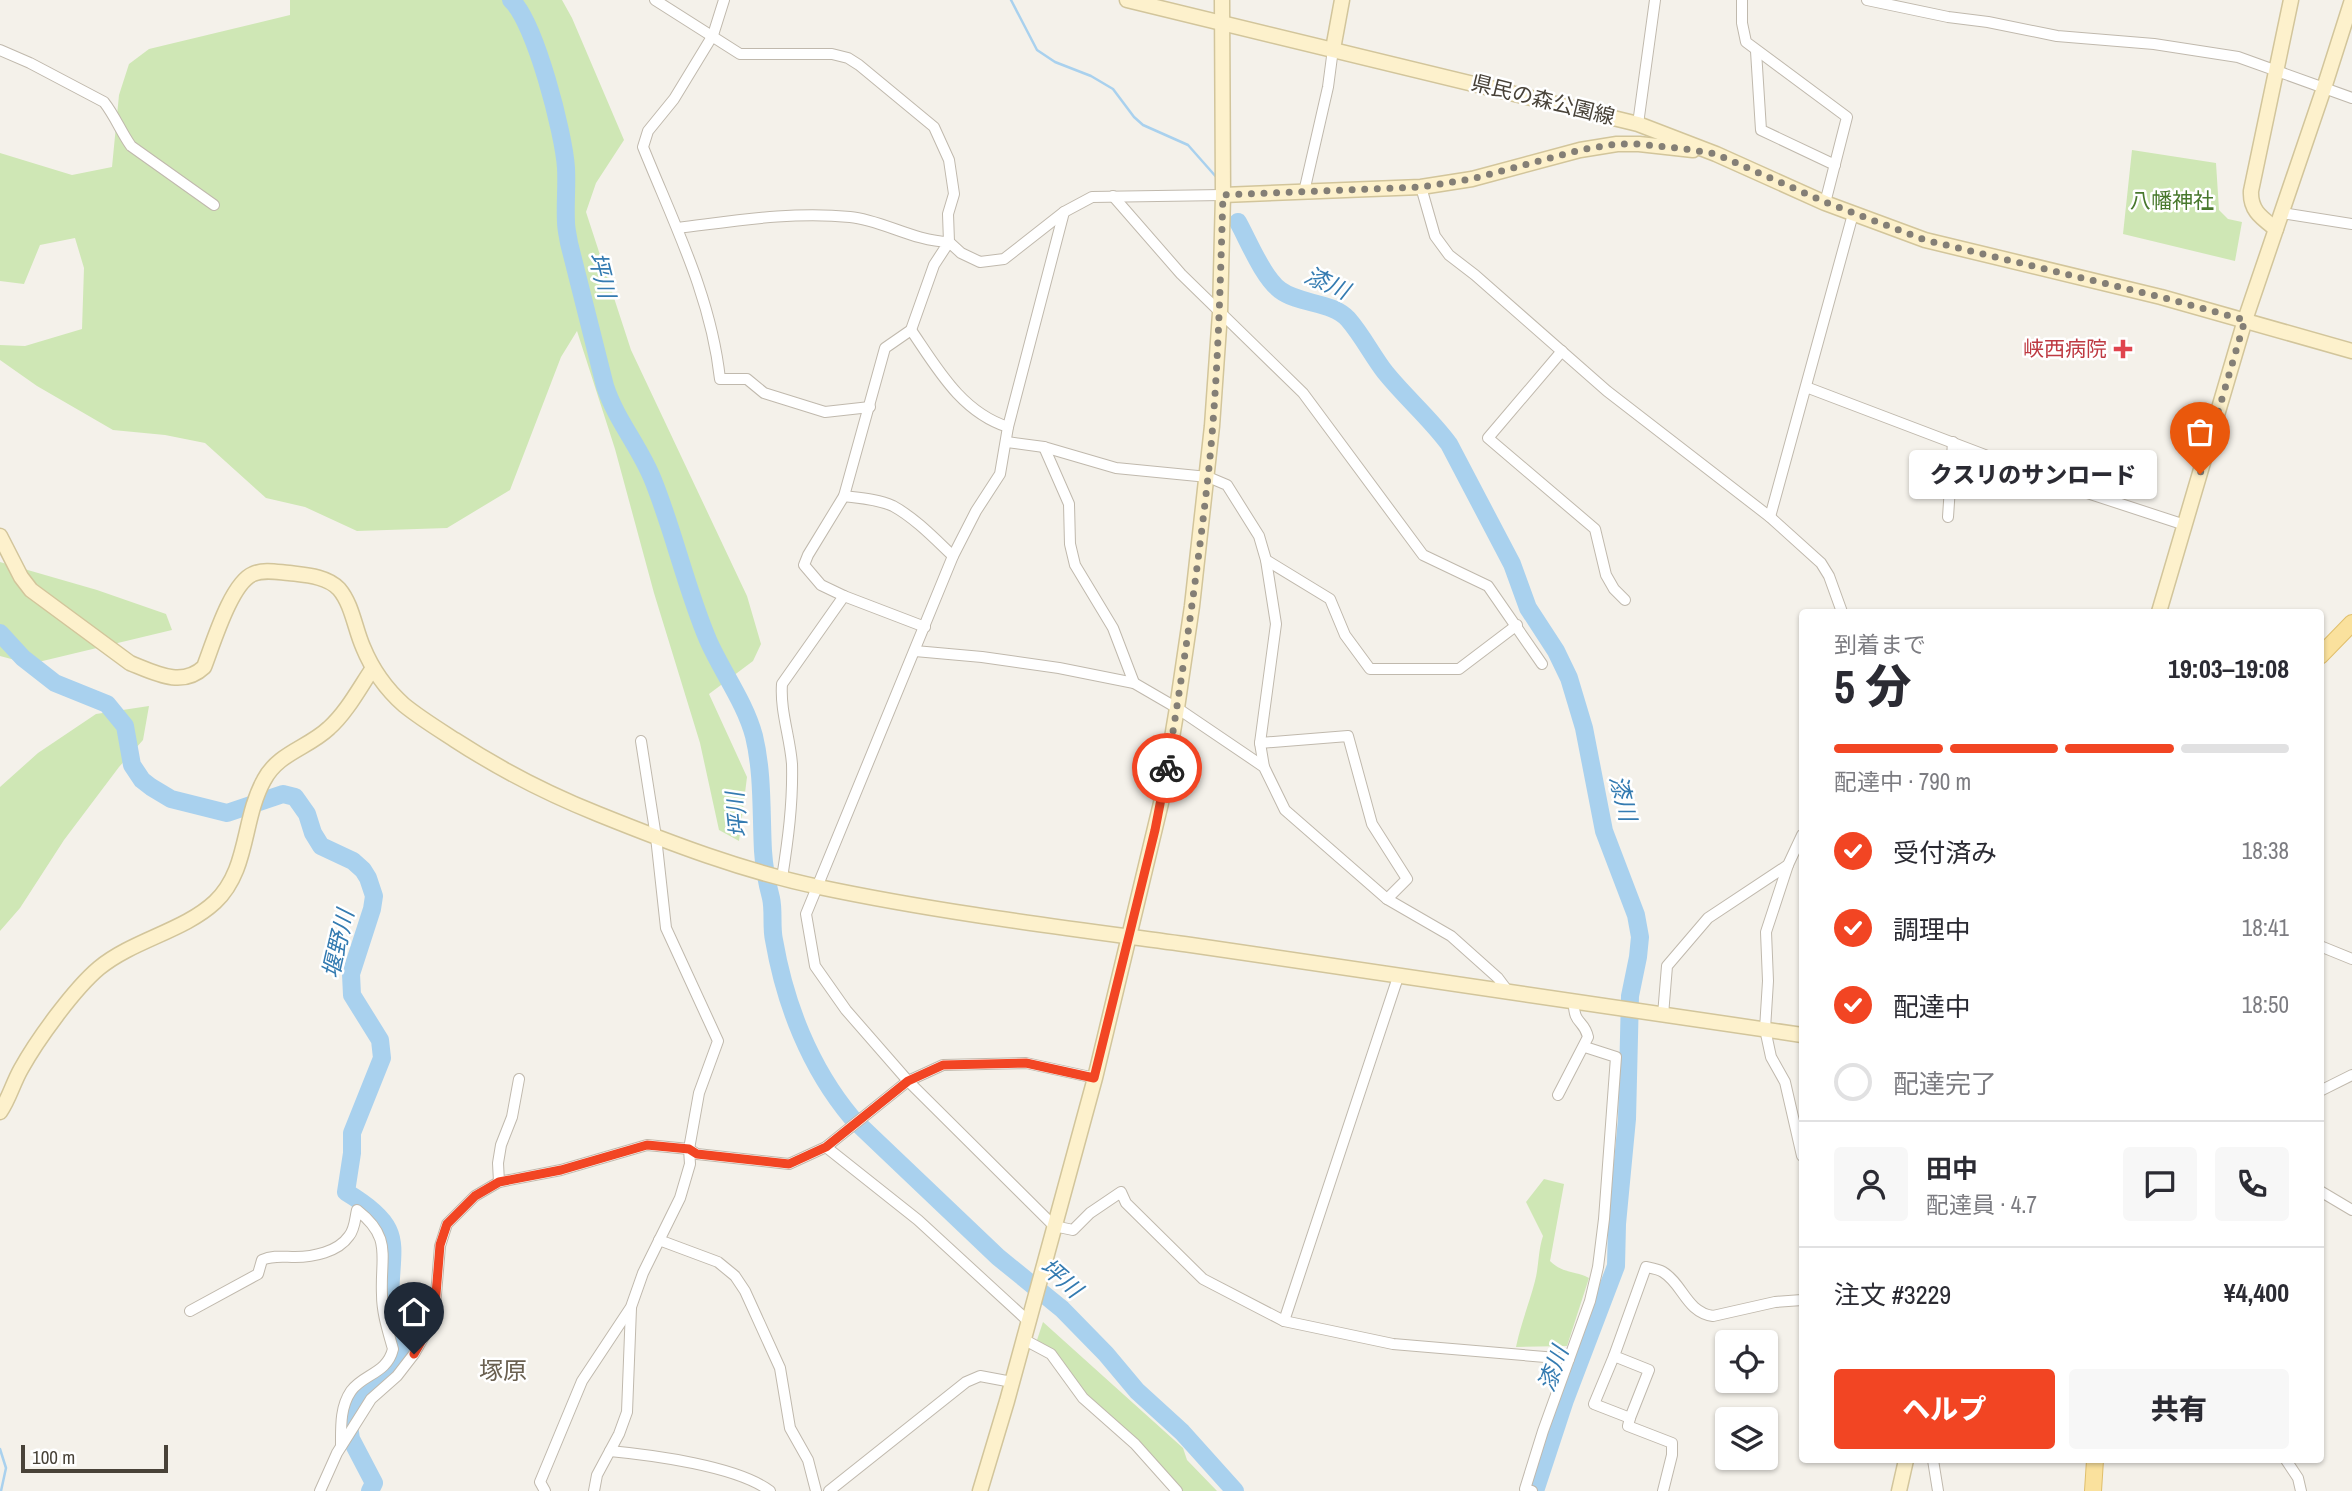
<!DOCTYPE html>
<html lang="ja">
<meta charset="utf-8">
<style>
:root{--surface:#fff;--page:#f7f7f7;--text:#2b2b33;--muted:#7c7c81;--line:#e1e1e2;--accent:#f24523}
body{margin:0;font-family:"Archivo Narrow","Noto Sans JP",sans-serif;background:var(--page);color:var(--text);height:100vh;display:flex;flex-direction:column;font-size:26px;white-space:nowrap}
*{box-sizing:border-box;margin:0}
p{font-size:23px;color:var(--muted)}
.icon{flex:none;width:38px;height:38px;fill:none;stroke:currentColor;stroke-width:2;stroke-linecap:round;stroke-linejoin:round}
.map{position:relative;flex:1;overflow:hidden}
.sheet{position:absolute;left:1799px;top:609px;width:525px;height:854px;display:flex;flex-direction:column;background:var(--surface);border-radius:7px;box-shadow:0 2px 5px #0004}
.sheet>*{flex:none}
.fabs{position:absolute;left:1715px;top:1330px;display:grid;gap:14px}
.fabs a{display:grid;place-items:center;width:63px;height:63px;border-radius:7px;background:var(--surface);box-shadow:0 2px 5px #0004;font-size:35px}
.scale{position:absolute;left:21px;bottom:18px;width:147px;box-sizing:border-box;padding-left:7px;border:4px solid #484238;border-top:0;font-size:19px;line-height:24px;white-space:nowrap;color:#484238;-webkit-text-stroke:5px #fff;paint-order:stroke}
.pin{position:absolute;display:grid;place-items:center;width:60px;height:60px;color:#fff;margin:-72px -30px;border-radius:50% 50% 50% 0;rotate:-45deg;box-shadow:0 0 7px #0007}
.pin .icon{rotate:45deg}
.courier{position:absolute;display:grid;place-items:center;width:70px;height:70px;margin:-35px;border:5px solid #f24523;border-radius:50%;background:#fff;color:#222;box-shadow:0 2px 9px #0007}
.bubble{position:absolute;height:49px;border-radius:7px;background:var(--surface);box-shadow:0 2px 5px #0004;font-size:23px;font-weight:800;line-height:49px;text-align:center}
.headline em{font-style:normal;font-weight:800}
.headline div{display:flex;flex-direction:column-reverse}
.headline{display:flex;align-items:center;justify-content:space-between;height:119px;padding:0 35px}
h1{font-size:46px;font-weight:800;line-height:52px}
.bar{display:grid;grid-template-columns:repeat(4,1fr);gap:10px 7px;align-content:center;height:84px;padding:0 35px}
.bar i{height:9px;border-radius:5px;background:var(--line)}
.bar .selected{background:var(--accent)}
.bar p{grid-column:span 4}
.line{display:flex;align-items:center;gap:18px;padding:0 35px;border-top:2px solid var(--line)}
.line div{flex:1}
.round{display:grid;place-items:center;flex:none;width:74px;height:74px;border-radius:7px;background:var(--page)}
ol{padding:0 35px;list-style:none}
li{display:flex;align-items:center;gap:21px;height:77px}
li p{margin-inline-start:auto}
li .icon{padding:7px;border-radius:50%;background:var(--accent);color:#fff;stroke-width:4}
li:last-child{color:var(--muted)}
li i{width:38px;height:38px;border:4px solid var(--line);border-radius:50%}
.button{display:flex;gap:14px;margin-top:auto;padding:14px 35px}
.button a{flex:1;height:80px;border-radius:7px;background:var(--accent);color:#fff;font-size:28px;font-weight:800;line-height:80px;text-align:center}
.button a+a{background:var(--page);color:var(--text)}
.map>svg:first-child{display:block}
.green{fill:#cfe7b5}
.lines{fill:none;stroke-linecap:round;stroke-linejoin:round}
.stream{stroke:#a9d1ee;stroke-width:2.5}
.river{stroke:#a9d1ee;stroke-width:18}
.street-casing{stroke:#c0b9ad;stroke-width:12}
.secondary-casing{stroke:#d2c59b;stroke-width:17}
.primary-casing{stroke:#e0bf6c;stroke-width:18}
.street{stroke:#fff;stroke-width:10}
.secondary{stroke:#fdf1cc;stroke-width:14}
.primary{stroke:#fae19d;stroke-width:16}
.done{stroke:#847f76;stroke-width:7;stroke-dasharray:0 12.6}
.route{stroke:#f24523;stroke-width:9}
.health-dot{fill:#e0444e;stroke:#fff;stroke-width:2.5}
.labels{text-anchor:middle;stroke-width:5;stroke-linejoin:round;paint-order:stroke}
.street-label{font-size:21px;fill:#484238;stroke:#fff}
.park-label{font-size:21px;fill:#48782d;stroke:#fff}
.health-label{font-size:21px;fill:#be3a42;stroke:#fff;text-anchor:end}
.water-label{font-size:23px;font-style:italic;fill:#347bb1;stroke:#fff}
.quarter-label{font-size:24px;fill:#6a6050;stroke:#fff}
</style>
<div class="map">
<svg width="2352" height="1491" viewBox="0 0 2352 1491">
<rect width="100%" height="100%" fill="#f4f1ea"/>
<g class="green">
<polygon points="290,0 562,0 572,18 624,140 596,183 586,212 631,350 747,596 761,644 753,661 709,694 747,777 739,841 719,830 700,743 654,593 615,449 577,331 561,357 510,490 447,528 357,531 305,507 266,498 205,443 165,435 113,430 37,386 0,360 0,345 25,346 82,329 84,268 75,238 40,245 24,284 0,281 0,153 72,175 112,167 119,95 129,64 149,49 290,15"/>
<polygon points="2132,150 2216,163 2219,210 2228,219 2242,222 2235,261 2123,234"/>
<polygon points="0,562 97,590 166,614 172,630 30,664 0,656"/>
<polygon points="149,706 143,740 119,767 64,840 20,908 0,931 0,787 38,753 96,714"/>
<path d="M1544,1179L1564,1184L1550,1261C1563,1274 1574,1270 1589,1278L1567,1346L1516,1347C1521,1323 1529,1304 1535,1281C1539,1266 1538,1251 1543,1236L1526,1202Z"/>
<polygon points="1043,1322 1183,1448 1187,1460 1217,1491 1181,1491 1085,1396 1051,1349 1037,1340"/>
</g>
<g class="lines">
<g class="stream">
<polyline points="1011,0 1037,50 1055,62 1091,76 1113,89 1134,117 1143,125 1188,145 1218,179"/>
<polyline points="0,1449 6,1468 1,1491"/>
</g>
<g class="river">
<path d="M511,0C535,21 564,134 566,168C567,186 565,204 566,222C566,229 568,236 569,243L605,386C616,420 640,447 653,480C674,532 686,588 708,640C722,672 745,702 754,736C763,773 761,813 763,851C764,867 767,883 771,898C774,911 771,927 774,940C785,1004 810,1068 852,1118L998,1257L1062,1309L1106,1354L1137,1391L1182,1432L1235,1491"/>
<path d="M1238,222C1249,242 1263,277 1280,290C1300,305 1331,301 1348,319C1362,335 1372,355 1385,372C1405,397 1430,418 1449,444L1512,564L1528,608L1556,651L1569,678L1584,728L1604,831L1636,915L1640,937L1638,957L1630,996L1627,1119L1617,1224L1616,1266L1565,1400L1535,1491"/>
<path d="M0,633L23,658L55,683L107,704L125,726L132,765L142,780L151,787L171,799L227,813L283,794L295,797L307,814L313,833L321,846L353,861L363,870L368,878L374,896L372,909L351,974L352,995L380,1040L382,1058L352,1133V1153L346,1192C408,1230 390,1242 390,1304C390,1319 398,1337 402,1352L395,1365L356,1398L348,1419L351,1439L374,1483L370,1491"/>
</g>
<g class="street-casing">
<g id="street">
<polyline points="655,0 740,54 832,54 848,58 859,65 934,127 949,160 954,194 948,214 949,242 961,253 980,262 1004,259 1064,212 1092,197 1223,195"/>
<path d="M724,0L713,35L674,99L648,131L643,147C674,224 711,296 720,379H747L764,393L825,412L870,407"/>
<polyline points="1742,0 1742,23 1746,42 1847,117 1825,203"/>
<polyline points="1867,0 1948,17 1988,22 2057,36 2154,44 2238,57 2352,98"/>
<path d="M0,50L30,63L104,102C115,116 121,132 131,146L214,205"/>
<polyline points="1756,51 1761,130 1835,165"/>
<polyline points="1638,124 1655,0"/>
<polyline points="1421,187 1435,236 1449,255 1475,275 1607,391 1770,517 1821,563 1829,576 1842,612"/>
<polyline points="1304,192 1328,87 1333,49"/>
<polyline points="1113,196 1181,274 1303,393 1423,555 1488,586 1542,664"/>
<polyline points="1064,212 1008,427 1000,474 976,511 953,556 806,914 815,966 846,1010 908,1081 1054,1226 1073,1230 1090,1213 1121,1192 1126,1203 1203,1279 1284,1321 1393,1344 1569,1359"/>
<polyline points="2282,213 2352,224"/>
<path d="M678,228C735,221 792,211 850,217C882,220 913,241 949,242L934,265L911,330L885,348L844,496L808,555L804,565L821,585L844,596L925,627"/>
<path d="M911,330C937,368 961,412 1008,427"/>
<polyline points="1562,351 1488,438 1595,529 1606,575 1614,589 1625,600"/>
<polyline points="1806,387 2072,488 2185,525"/>
<polyline points="1007,442 1044,447 1116,468 1208,477 1227,485 1259,536 1266,560 1276,624 1260,743 1264,767"/>
<polyline points="1044,447 1069,504 1070,544 1075,565 1113,628 1134,683"/>
<path d="M844,496C860,498 878,499 893,506C915,518 935,539 953,556"/>
<polyline points="1770,517 1853,214"/>
<polyline points="1948,517 1953,442"/>
<polyline points="1266,560 1330,599 1345,635 1370,669 1459,669 1517,625"/>
<polyline points="915,651 982,657 1059,668 1134,683 1177,708 1264,767 1285,810 1387,899 1451,936 1498,978 1507,990"/>
<polyline points="1260,743 1348,736 1372,824 1407,879 1387,899"/>
<polyline points="1788,865 1766,932 1768,981 1765,1029 1771,1057 1785,1082 1802,1156"/>
<path d="M782,878C788,840 793,803 792,764C790,737 780,711 782,684L844,596"/>
<polyline points="2320,946 2352,959"/>
<polyline points="1663,1015 1667,966 1708,918 1788,865 1802,835"/>
<polyline points="2320,1091 2352,1075"/>
<path d="M1558,1095L1588,1037C1584,1019 1573,1025 1574,1001"/>
<polyline points="826,1147 918,1220 1028,1321"/>
<polyline points="499,1182 498,1163 501,1145 512,1117 519,1079"/>
<polyline points="2320,1191 2352,1210"/>
<polyline points="659,1240 718,1262 735,1276 745,1291 780,1368 790,1428 808,1460 816,1491"/>
<path d="M190,1311L258,1274L262,1260C273,1255 284,1257 295,1257C313,1257 338,1252 349,1236C355,1229 355,1218 357,1210C393,1238 380,1256 382,1295C382,1313 388,1331 393,1349C387,1374 363,1374 351,1391C340,1407 341,1427 341,1446"/>
<polyline points="1284,1321 1399,974"/>
<polyline points="1023,1339 1051,1354 1083,1398 1135,1444 1177,1491"/>
<polyline points="1614,1356 1594,1404 1630,1418 1628,1426 1672,1443 1672,1455 1663,1491"/>
<path d="M1630,1418L1649,1370L1614,1356L1646,1267C1651,1268 1658,1269 1663,1272C1683,1284 1686,1312 1713,1316L1775,1302L1802,1300"/>
<path d="M610,1451C652,1455 737,1466 770,1491"/>
<polyline points="1933,1460 1938,1491"/>
<polyline points="2286,1460 2298,1478 2301,1491"/>
<polyline points="320,1491 337,1453 371,1399 397,1376 414,1354 434,1319 440,1246 447,1224 475,1196 499,1182 561,1170 647,1145 689,1149 697,1154 789,1164 826,1147 908,1081 943,1065 1026,1063 1095,1078"/>
<polyline points="545,1491 540,1482 582,1381 631,1307 643,1273 680,1198 690,1164 689,1149 699,1093 718,1041 666,928 656,837 641,741"/>
<polyline points="594,1491 597,1475 619,1434 627,1412 631,1308"/>
<polyline points="829,1491 966,1382 980,1376 1012,1382"/>
<polyline points="1532,1491 1525,1489 1543,1431 1590,1301 1598,1267 1604,1219 1616,1057 1585,1047"/>
</g>
</g>
<g class="secondary-casing">
<g id="secondary">
<polyline points="1127,0 1638,124 1716,154 1825,203 1925,240 2161,297 2352,351"/>
<polyline points="1333,49 1342,0"/>
<polyline points="1223,195 1421,187 1472,179 1580,150 1617,144 1639,144 1693,150"/>
<path d="M2276,229C2262,218 2250,211 2251,191L2291,0"/>
<path d="M0,536L21,577L31,590L130,663C155,673 182,688 204,667C213,644 231,583 253,574C264,569 277,572 289,573C305,575 327,576 339,589C352,604 355,629 363,647C372,669 386,689 404,705C420,718 438,729 455,740C501,770 548,794 598,814C670,843 743,871 819,887C942,913 1067,928 1191,945C1395,975 1599,1004 1802,1035"/>
<polyline points="2159,612 2245,320 2324,88 2352,0"/>
<path d="M0,1112C9,1099 13,1083 21,1069C37,1040 74,989 99,968C133,940 184,931 215,902C249,870 242,820 264,780C278,753 308,748 329,728C347,712 360,687 373,668"/>
<polyline points="980,1491 1007,1401 1095,1078 1161,803 1177,708 1192,606 1212,426 1220,313 1223,195 1222,0"/>
<polyline points="1899,1491 1906,1460"/>
</g>
</g>
<g class="primary-casing">
<g id="primary">
<polyline points="2320,656 2352,623"/>
<polyline points="2093,1491 2095,1460"/>
</g>
</g>
<use href="#street" class="street"/>
<use href="#secondary" class="secondary"/>
<use href="#primary" class="primary"/>
</g>
<g class="lines">
<path class="done" d="M1167,768C1183,672 1197,575 1208,477C1218,384 1220,289 1223,195L1421,187L1472,179L1580,150L1616,144H1639L1685,149L1716,154L1825,202L1925,240L2161,297L2245,320L2200,474"/>
<polyline class="route" points="414,1354 434,1319 440,1245 447,1224 475,1196 499,1182 561,1170 647,1145 689,1149 697,1154 789,1164 826,1147 908,1081 943,1065 1026,1063 1094,1078 1155,830 1167,768"/>
</g>
<path class="health-dot" d="M2119.5 338.5h7v7h7v7h-7v7h-7v-7h-7v-7h7z"/>
<g class="labels">
<g class="street-label">
<text transform="translate(1543 100) rotate(14)" y="7">県民の森公園線</text>
</g>
<g class="park-label">
<text x="2172" y="208">八幡神社</text>
</g>
<g class="health-label">
<text x="2107" y="356">峡西病院</text>
</g>
<g class="water-label">
<text transform="translate(602 275) rotate(76)" y="8">坪川</text>
<text transform="translate(1327 283) rotate(24)" y="8">漆川</text>
<text transform="translate(1623 798) rotate(76)" y="8">漆川</text>
<text transform="translate(737 815) rotate(-96)" y="8">坪川</text>
<text transform="translate(338 944) rotate(-77)" y="8">堰野川</text>
<text transform="translate(1061 1278) rotate(41)" y="8">坪川</text>
<text transform="translate(1553 1369) rotate(-70)" y="8">漆川</text>
</g>
<g class="quarter-label">
<text x="503" y="1379">塚原</text>
</g>
</g>
</svg>
<div class="fabs">
<a><svg class="icon" aria-label="locate" viewBox="0 0 24 24"><circle cx="12" cy="12" r="6"/><path d="M12 2v4M12 18v4M2 12h4M18 12h4"/></svg></a>
<a><svg class="icon" aria-label="layers" viewBox="0 0 24 24"><path d="M12 4l9 5-9 5-9-5zM3 14l9 5 9-5"/></svg></a>
</div>
<div class="scale">100 m</div>
<div class="pin" style="left:2200px;top:474px;background:#ea580c"><svg class="icon" aria-label="bag" viewBox="0 0 24 24"><path d="M5 8h14l-1 12H6zM9 8a3 3 0 0 1 6 0"/></svg></div>
<div class="pin" style="left:414px;top:1354px;background:#1f2937"><svg class="icon" aria-label="home" viewBox="0 0 24 24"><path d="M3 11l9-7 9 7M6 9v11h12V9"/></svg></div>
<div class="courier" style="left:1167px;top:768px"><svg class="icon" aria-label="bike" viewBox="0 0 24 24"><circle cx="6" cy="16" r="4"/><circle cx="18" cy="16" r="4"/><path d="M6 16l4-8h5l3 8M10 8l3 8H6M13 5h3"/></svg></div>
<div class="bubble" style="left:1909px;top:450px;width:248px">クスリのサンロード</div>
<section class="sheet">
<div class="headline"><div><h1>5 分</h1><p>到着まで</p></div><em>19:03–19:08</em></div>
<div class="bar"><i class="selected"></i><i class="selected"></i><i class="selected"></i><i></i><p>配達中 · 790 m</p></div>
<ol>
<li><svg class="icon" aria-label="check" viewBox="0 0 24 24"><path d="M5 12l5 5 9-10"/></svg>受付済み<p>18:38</p></li>
<li><svg class="icon" aria-label="check" viewBox="0 0 24 24"><path d="M5 12l5 5 9-10"/></svg>調理中<p>18:41</p></li>
<li><svg class="icon" aria-label="check" viewBox="0 0 24 24"><path d="M5 12l5 5 9-10"/></svg>配達中<p>18:50</p></li>
<li><i></i>配達完了</li>
</ol>
<div class="line" style="height:126px"><a class="round"><svg class="icon" aria-label="person" viewBox="0 0 24 24"><circle cx="12" cy="8" r="4"/><path d="M4 21q1-7 8-7t8 7"/></svg></a><div><b>田中</b><p>配達員 · 4.7</p></div><a class="round"><svg class="icon" aria-label="chat" viewBox="0 0 24 24"><path d="M4 5h16v11H9l-5 4z"/></svg></a><a class="round"><svg class="icon" aria-label="phone" viewBox="0 0 24 24"><path d="M5 4h4l2 5-3 2q2 4 5 5l2-3 5 2v4C11 20 4 13 5 4z"/></svg></a></div>
<div class="line" style="height:91px"><div>注文 #3229</div><b>¥4,400</b></div>
<div class="button"><a>ヘルプ</a><a>共有</a></div>
</section>
</div>
